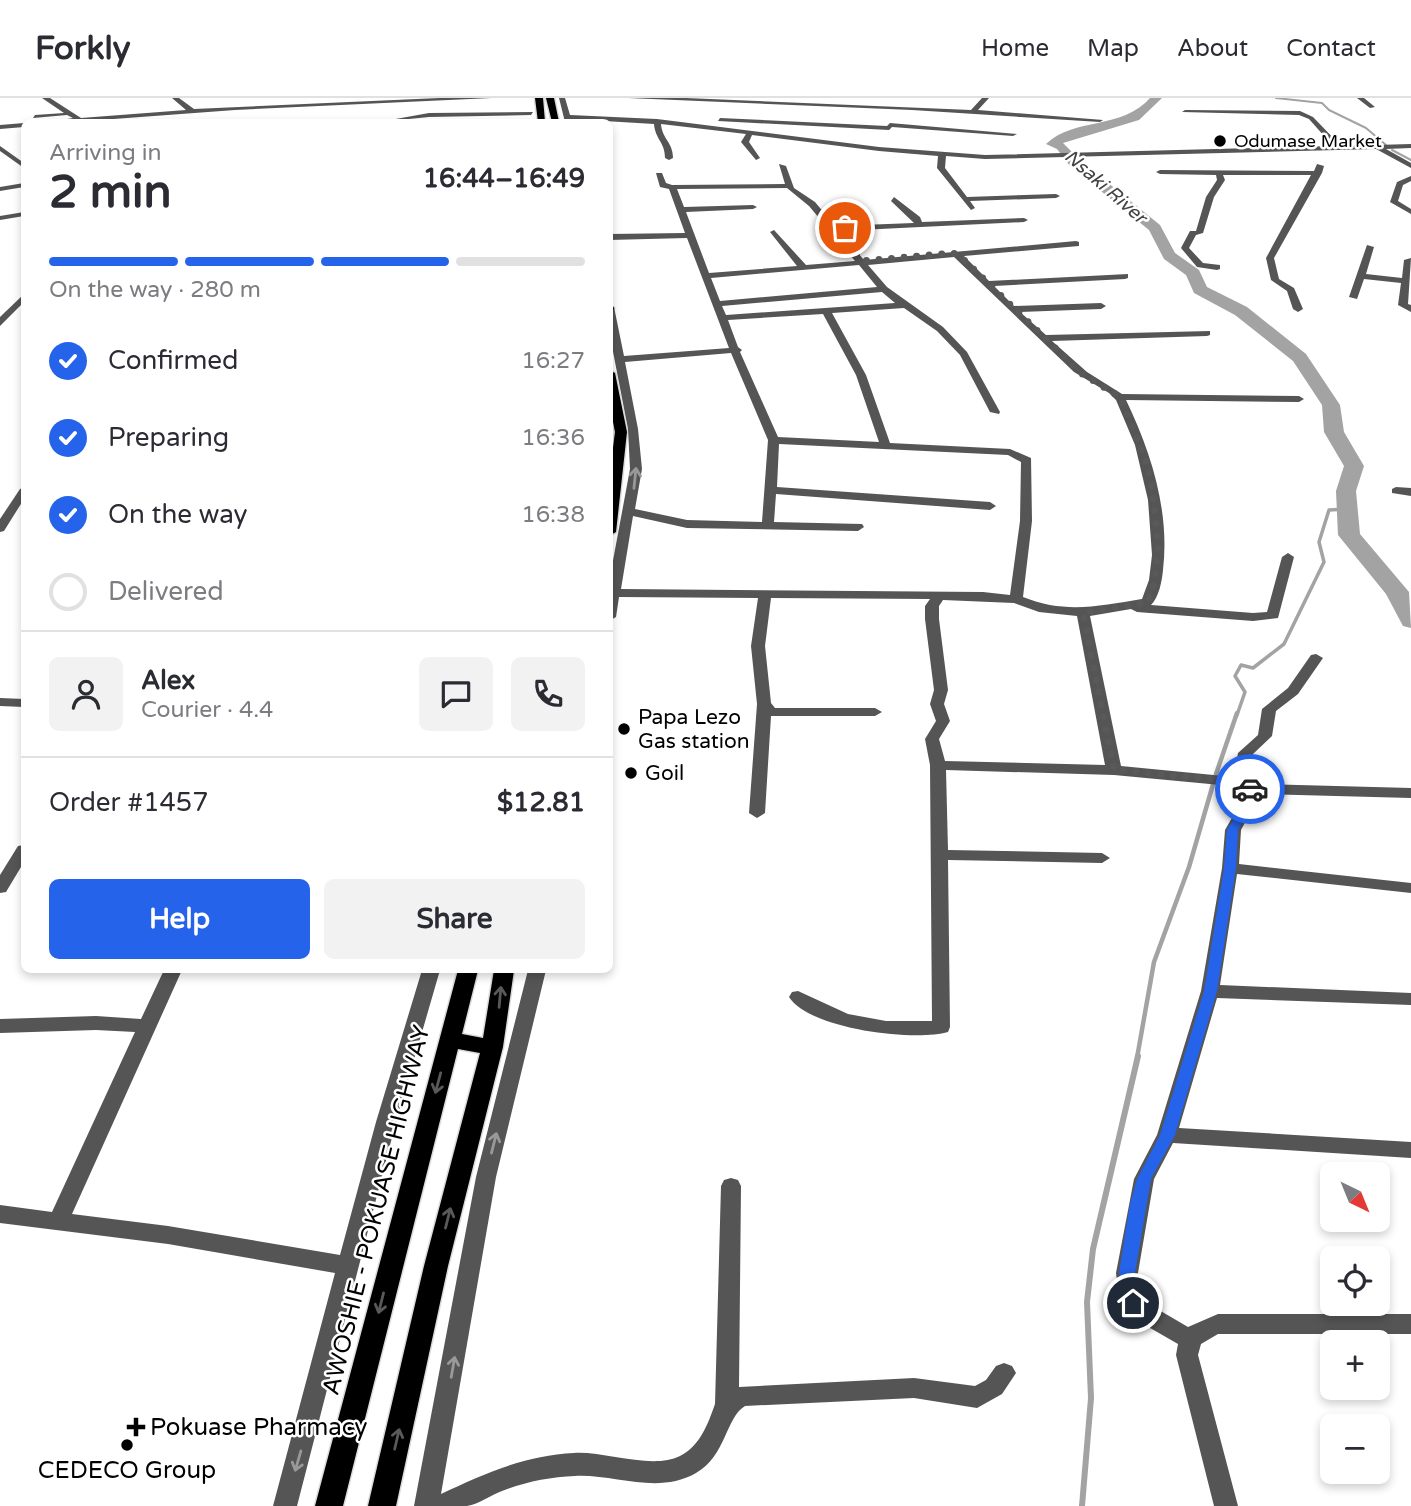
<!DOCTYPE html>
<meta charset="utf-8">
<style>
:root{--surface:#fff;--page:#f2f2f3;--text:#2b2b33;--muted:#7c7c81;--line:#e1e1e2;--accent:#2563eb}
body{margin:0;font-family:"Varela Round",sans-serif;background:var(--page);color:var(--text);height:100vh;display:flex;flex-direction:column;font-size:26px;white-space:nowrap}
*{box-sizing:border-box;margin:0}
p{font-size:23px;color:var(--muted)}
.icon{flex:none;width:38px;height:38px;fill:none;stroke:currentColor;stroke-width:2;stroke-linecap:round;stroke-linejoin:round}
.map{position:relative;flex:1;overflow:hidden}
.details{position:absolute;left:21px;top:21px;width:592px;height:854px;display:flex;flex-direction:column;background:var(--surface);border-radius:10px;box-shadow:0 4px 10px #0003}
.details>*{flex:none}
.needle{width:46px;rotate:137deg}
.buttons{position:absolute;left:1320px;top:1064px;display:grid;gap:14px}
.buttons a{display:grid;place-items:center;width:70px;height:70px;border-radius:10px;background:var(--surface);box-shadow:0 4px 10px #0003;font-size:35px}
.pin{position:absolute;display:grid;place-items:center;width:60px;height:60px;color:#fff;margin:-30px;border:4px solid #fff;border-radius:50%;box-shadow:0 2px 7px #0007}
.courier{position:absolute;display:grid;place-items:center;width:70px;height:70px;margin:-35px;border:5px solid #2563eb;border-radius:50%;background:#fff;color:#222;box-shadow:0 2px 9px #0007}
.head em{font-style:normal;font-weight:700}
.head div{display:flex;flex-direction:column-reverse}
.head{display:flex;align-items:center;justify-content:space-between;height:119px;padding:0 28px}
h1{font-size:46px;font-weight:700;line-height:52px}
.bar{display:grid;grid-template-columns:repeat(4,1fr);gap:10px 7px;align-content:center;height:84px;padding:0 28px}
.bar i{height:9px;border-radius:5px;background:var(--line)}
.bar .active{background:var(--accent)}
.bar p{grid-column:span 4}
.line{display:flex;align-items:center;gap:18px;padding:0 28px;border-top:2px solid var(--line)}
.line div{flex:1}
.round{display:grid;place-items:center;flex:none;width:74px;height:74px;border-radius:10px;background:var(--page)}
ol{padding:0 28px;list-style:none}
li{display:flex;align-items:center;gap:21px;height:77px}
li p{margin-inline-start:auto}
li .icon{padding:7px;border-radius:50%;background:var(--accent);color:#fff;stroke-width:4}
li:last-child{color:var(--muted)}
li i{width:38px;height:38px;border:4px solid var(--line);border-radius:50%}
.cta{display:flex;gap:14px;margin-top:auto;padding:14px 28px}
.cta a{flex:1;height:80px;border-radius:10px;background:var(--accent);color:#fff;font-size:28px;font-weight:700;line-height:80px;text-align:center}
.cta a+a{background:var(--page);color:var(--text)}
header{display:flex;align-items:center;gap:42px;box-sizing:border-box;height:98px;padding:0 35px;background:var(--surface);border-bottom:2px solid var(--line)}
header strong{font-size:33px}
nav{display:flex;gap:38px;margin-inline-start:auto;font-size:24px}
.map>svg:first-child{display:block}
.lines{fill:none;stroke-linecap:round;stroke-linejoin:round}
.stream-far3{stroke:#a3a3a3;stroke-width:2}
.stream-far2{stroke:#a3a3a3;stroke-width:3.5}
.stream-far1{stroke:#a3a3a3;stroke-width:4.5}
.stream{stroke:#a3a3a3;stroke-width:6}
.river{fill:#a3a3a3;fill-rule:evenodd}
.major-casing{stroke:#dbdbdb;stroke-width:3}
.minor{fill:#555;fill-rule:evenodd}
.major{fill:#000;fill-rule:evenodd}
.oneway{stroke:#999}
.oneway2{stroke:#595959}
.route{fill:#2563eb}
.done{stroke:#595959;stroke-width:7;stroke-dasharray:0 12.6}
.poi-dot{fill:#000;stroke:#fff;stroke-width:2.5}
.labels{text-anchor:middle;stroke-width:5;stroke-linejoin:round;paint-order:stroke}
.far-poi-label{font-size:18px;fill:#000;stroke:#fff;text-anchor:start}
.far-water-label{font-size:19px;font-style:italic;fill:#444;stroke:#fff}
.poi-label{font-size:21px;fill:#000;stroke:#fff;text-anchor:start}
.near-street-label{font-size:24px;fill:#000;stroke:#fff}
.near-poi-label{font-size:24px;fill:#000;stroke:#fff;text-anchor:start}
</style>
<header>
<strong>Forkly</strong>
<nav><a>Home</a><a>Map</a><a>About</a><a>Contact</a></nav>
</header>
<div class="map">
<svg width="1411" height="1408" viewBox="0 0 1411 1408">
<rect width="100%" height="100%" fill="#fff"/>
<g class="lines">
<g class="stream-far3">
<polyline points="1276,0 1322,5 1329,12 1366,30 1386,47"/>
<polyline points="1392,52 1411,62"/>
</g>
<polyline class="stream-far2" points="1237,617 1245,594 1235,578 1241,567 1253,570 1284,546 1324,464 1319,444 1329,412 1347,411"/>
<g class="stream-far1">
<polyline points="1216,676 1237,615"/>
<polyline points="1137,960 1154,864 1189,769 1214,683"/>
</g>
<polyline class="stream" points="1082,1408 1091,1300 1087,1204 1093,1151 1138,958"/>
<path class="river" d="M1150,0H1162L1139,22L1063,45L1080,62L1160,127L1175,155L1199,172L1207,189L1247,209L1306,256L1340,307L1344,334L1364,368L1356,393L1360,436L1409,494L1411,530L1403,528L1386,496L1338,437L1336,393L1344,368L1324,334L1322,307L1293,263L1235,217L1194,195L1186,177L1164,161L1149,132L1070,68L1057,51L1046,46C1074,19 1122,32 1150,0Z"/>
<g class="major-casing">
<g id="major">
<polygon points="535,0 543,0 545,24 538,24"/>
<polygon points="546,0 554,0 559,24 552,24"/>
<polygon points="609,207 614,210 613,213 609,214"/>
<polygon points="609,272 615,275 627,334 616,434 609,438 609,381 615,334 609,304"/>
<polygon points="458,872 478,872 462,936 483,940 494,872 514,872 503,949 448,1168 396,1408 368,1408 424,1168 480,955 458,951 343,1408 315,1408"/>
</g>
</g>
<g class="minor">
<polygon points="42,0 50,0 81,20 186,12 172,0 179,0 194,11 439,0 492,0 235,12 73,24 50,24 73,20 67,17 33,20 35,17 64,15"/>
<path d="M559,0H565L570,17L657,21L879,49L985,57L1333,48L1309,21L1299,17L1182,14L1185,12L1300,13L1313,19L1341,48L1411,46V50L1386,51L1411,65V70L1376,51L985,61L946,58L945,70L967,99L1056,96L1060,98L1056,100L970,103L975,110L971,112L937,70L938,58L879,53L752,37L749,44L760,60L756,62L741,44L746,36L661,26C662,41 673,44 673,60L669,62L665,60C665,44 655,41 654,26L571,21V24H565Z"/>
<polygon points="628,0 686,0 971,12 982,0 989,0 978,12 1103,22 1100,24 912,12"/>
<polygon points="1357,0 1364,0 1375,9 1370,10"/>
<polygon points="533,14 531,17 429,19 379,24 429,15"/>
<polygon points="720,20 887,28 890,25 1017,36 1013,38 892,29 889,32 718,23"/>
<polygon points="24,25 24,29 0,31 0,27"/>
<polygon points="0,48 24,65 24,70 0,53"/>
<path d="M779,66L786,68L794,90L815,104L835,128L914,125L891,103L894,99L920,119L922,124L1024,120L1028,122L1024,124L839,133L864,162L1076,143L1079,144V148L964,158L989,183L1128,176V180L1125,181L994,188L1014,208L1101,205L1106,208L1101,211L1020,214L1046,237L1210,233V237L1207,238L1052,243L1087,274L1122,296L1299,298L1304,301L1299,304L1126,302C1151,354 1170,413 1163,472C1162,483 1159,499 1151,507L1253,515L1267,514L1282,459L1288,455L1294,459L1278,520L1253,523L1137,514L1131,511L1090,518L1121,668L1234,679L1238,655L1258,637L1262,611L1288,590L1311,557L1316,556L1323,560L1298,596L1276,613L1272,638L1253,656L1248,683L1256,686L1411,690V700L1260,696L1241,732L1239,766L1411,785V795L1237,776L1220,887L1411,895V907L1217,900L1179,1030L1411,1044V1060L1173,1045L1154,1081L1138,1175L1141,1196L1147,1205L1188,1229L1218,1216H1411V1236H1218L1201,1246L1198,1257L1238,1408H1214L1176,1257L1178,1246L1131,1219L1119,1198L1116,1175L1134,1081L1157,1037L1201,893L1222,770L1225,732L1245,697L1242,691L1231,688L1114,677L946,672L948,752L1102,755L1110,760L1102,765L948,762L950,929L948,934C914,944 809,931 789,899L792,894L798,893L848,916L886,923H932L930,667L925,641L936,623L930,606L934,592L925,521V508L930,501L771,500L765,548L771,605L775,610H875L882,614L875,618H771L765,715L757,720L749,715L757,606L751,548L758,500L619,499L616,519L609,523V484L630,371L628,331L609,233V206L614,209L624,258L729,250L687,140L609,142V136L685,135L669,91L660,89L656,75H662L666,85L672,87L785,86ZM787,90L809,108L855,163L806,167L774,132L770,134L797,168L709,175L686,114L753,111L757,109L753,107L684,109L677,91ZM954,159L1074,274L1109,295L1116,302L1135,347L1148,402L1152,457L1149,482L1142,501C1099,508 1065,516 1023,499L1032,423L1031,360L1010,351L890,345L866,277L832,215L904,210L937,233L960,257L990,314L999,316L1000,314L967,254L943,229L887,189L868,167ZM859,167L877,189L720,203L711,180ZM882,194L895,205L726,217L722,208ZM823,216L856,277L879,344L778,339L740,254L742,252L738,249L728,222ZM731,255L768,342L762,424L687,422L635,411L642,371L638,331L625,264ZM779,346L1008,357L1021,364L1020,423L1010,497L983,494L621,491L633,418L687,430L858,433L864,429L862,426L774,424L776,396L990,412L996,408L990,404L777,389ZM943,502L1014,505L1039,514L1077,518L1105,667L945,663L939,641L950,623L944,606L948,592L939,521V508Z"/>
<polygon points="1317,66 1324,68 1322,75 1274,160 1279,181 1294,190 1303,211 1298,214 1293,211 1287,193 1271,182 1266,160 1311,77 1223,77 1225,82 1214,99 1203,135 1196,137 1189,150 1203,165 1220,167 1220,171 1217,172 1197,169 1181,150 1190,133 1196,133 1206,99 1217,82 1216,77 1160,76 1156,74 1160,72 1314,73"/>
<polygon points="1411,78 1411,83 1403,87 1398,103 1411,111 1411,116 1390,104 1397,84"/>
<polygon points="24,85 24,89 0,93 0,89"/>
<polygon points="24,114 24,118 0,122 0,118"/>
<polygon points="1367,147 1374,149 1366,176 1402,180 1404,162 1411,160 1408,206 1411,207 1411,214 1398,207 1401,185 1364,181 1357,201 1349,199"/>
<polygon points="24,196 24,204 0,228 0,219"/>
<polygon points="24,389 24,401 4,433 0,434 0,421 20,391"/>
<polygon points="1396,389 1411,390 1411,398 1392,395 1392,391"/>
<polygon points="0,600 24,601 24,609 0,608"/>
<polygon points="24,747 24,764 6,794 0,795 0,777 18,748"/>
<polygon points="164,872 182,872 72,1116 168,1128 340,1157 376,1024 422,872 440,872 396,1024 297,1408 273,1408 335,1175 168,1146 0,1125 0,1107 52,1114 135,934 96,932 0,935 0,921 96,918 141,921"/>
<path d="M528,872H546L496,1079L441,1396C483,1376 526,1357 574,1355C605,1353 652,1372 680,1358C700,1348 708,1326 715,1306L721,1088L724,1082L731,1080L738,1082L741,1088L739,1289L914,1280L975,1288L986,1282L996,1268L1004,1265L1012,1268L1016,1275L1002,1296L977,1310L914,1300L745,1308C726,1319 726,1358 696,1375C658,1397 615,1376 575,1378C550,1379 525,1384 502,1393C491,1397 479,1406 467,1408C451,1408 430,1408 414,1408L476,1079Z"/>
</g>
<use href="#major" class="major"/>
</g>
<defs><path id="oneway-shaft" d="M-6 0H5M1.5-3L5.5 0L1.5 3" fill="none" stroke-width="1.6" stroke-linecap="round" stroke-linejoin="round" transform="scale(1.75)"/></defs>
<g class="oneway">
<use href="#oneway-shaft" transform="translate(635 380) rotate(-84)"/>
<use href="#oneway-shaft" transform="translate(494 1045) rotate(-76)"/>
<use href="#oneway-shaft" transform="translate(453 1269) rotate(-80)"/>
<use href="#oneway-shaft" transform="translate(298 1363) rotate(106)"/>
</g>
<g class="oneway2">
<use href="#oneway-shaft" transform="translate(500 899) rotate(-85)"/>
<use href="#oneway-shaft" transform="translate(438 985) rotate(105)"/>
<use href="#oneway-shaft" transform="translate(448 1120) rotate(-76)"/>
<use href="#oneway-shaft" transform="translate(381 1205) rotate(104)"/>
<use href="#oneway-shaft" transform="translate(397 1341) rotate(-77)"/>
</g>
<polygon class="route" points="1250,687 1259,697 1238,732 1236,770 1217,893 1175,1037 1151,1081 1135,1175 1141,1205 1133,1212 1125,1205 1119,1175 1130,1106 1137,1081 1160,1037 1204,893 1224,770 1227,732 1248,697 1244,691"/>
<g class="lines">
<polyline class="done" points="845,130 831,131 862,163 953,155 961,159 1081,275 1120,299 1147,365 1153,395 1158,449 1155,483 1148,504 1083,515 1114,672 1232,683 1250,691"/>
</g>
<g class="poi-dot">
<circle cx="1220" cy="43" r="7"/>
<circle cx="624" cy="631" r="7"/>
<circle cx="631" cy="675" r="7"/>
<path d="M132.5 1318.5h7v7h7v7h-7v7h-7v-7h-7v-7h7z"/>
<circle cx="127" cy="1347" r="7"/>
</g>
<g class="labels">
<g class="far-poi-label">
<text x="1234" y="49">Odumase Market</text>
</g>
<g class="far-water-label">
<text transform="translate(1106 88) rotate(41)" y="7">Nsaki River</text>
</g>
<g class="poi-label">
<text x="638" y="626">Papa Lezo<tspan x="638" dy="24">Gas station</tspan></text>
<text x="645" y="682">Goil</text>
</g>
<g class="near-street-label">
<text transform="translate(376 1112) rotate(-76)" y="8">AWOSHIE - POKUASE HIGHWAY</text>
</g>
<g class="near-poi-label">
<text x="150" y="1337">Pokuase Pharmacy</text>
<text x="127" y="1380" text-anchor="middle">CEDECO Group</text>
</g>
</g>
</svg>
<div class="buttons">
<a><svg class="needle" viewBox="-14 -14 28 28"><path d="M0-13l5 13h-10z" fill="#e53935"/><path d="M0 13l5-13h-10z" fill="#7c7c81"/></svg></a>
<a><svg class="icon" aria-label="locate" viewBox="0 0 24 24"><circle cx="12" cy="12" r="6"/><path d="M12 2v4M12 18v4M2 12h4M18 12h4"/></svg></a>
<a>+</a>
<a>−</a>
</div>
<div class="pin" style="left:845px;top:130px;background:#ea580c"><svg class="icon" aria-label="bag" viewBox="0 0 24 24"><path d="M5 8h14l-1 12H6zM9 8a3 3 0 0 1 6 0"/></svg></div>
<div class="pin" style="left:1133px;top:1205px;background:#1f2937"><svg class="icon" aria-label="home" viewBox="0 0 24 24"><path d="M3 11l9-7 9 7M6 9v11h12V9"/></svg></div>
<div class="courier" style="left:1250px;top:691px"><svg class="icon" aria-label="car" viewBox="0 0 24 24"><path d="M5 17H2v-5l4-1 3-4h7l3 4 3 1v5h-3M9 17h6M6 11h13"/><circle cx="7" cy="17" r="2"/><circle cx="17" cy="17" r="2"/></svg></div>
<section class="details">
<div class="head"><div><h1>2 min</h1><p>Arriving in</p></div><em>16:44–16:49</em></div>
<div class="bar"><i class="active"></i><i class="active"></i><i class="active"></i><i></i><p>On the way · 280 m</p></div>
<ol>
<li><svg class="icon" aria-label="check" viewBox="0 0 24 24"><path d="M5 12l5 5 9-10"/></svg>Confirmed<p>16:27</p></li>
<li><svg class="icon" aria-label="check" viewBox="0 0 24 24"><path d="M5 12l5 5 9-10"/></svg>Preparing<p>16:36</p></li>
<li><svg class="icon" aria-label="check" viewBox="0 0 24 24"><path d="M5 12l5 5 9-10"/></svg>On the way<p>16:38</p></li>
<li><i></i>Delivered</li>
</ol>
<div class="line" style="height:126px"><a class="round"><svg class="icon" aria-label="person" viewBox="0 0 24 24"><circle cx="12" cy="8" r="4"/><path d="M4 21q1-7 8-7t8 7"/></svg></a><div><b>Alex</b><p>Courier · 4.4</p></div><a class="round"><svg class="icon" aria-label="chat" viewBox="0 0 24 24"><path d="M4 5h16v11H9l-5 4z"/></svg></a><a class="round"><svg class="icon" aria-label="phone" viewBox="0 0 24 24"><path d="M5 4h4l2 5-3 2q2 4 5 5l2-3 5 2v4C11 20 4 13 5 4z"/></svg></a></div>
<div class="line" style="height:91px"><div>Order #1457</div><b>$12.81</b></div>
<div class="cta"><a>Help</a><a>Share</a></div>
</section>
</div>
